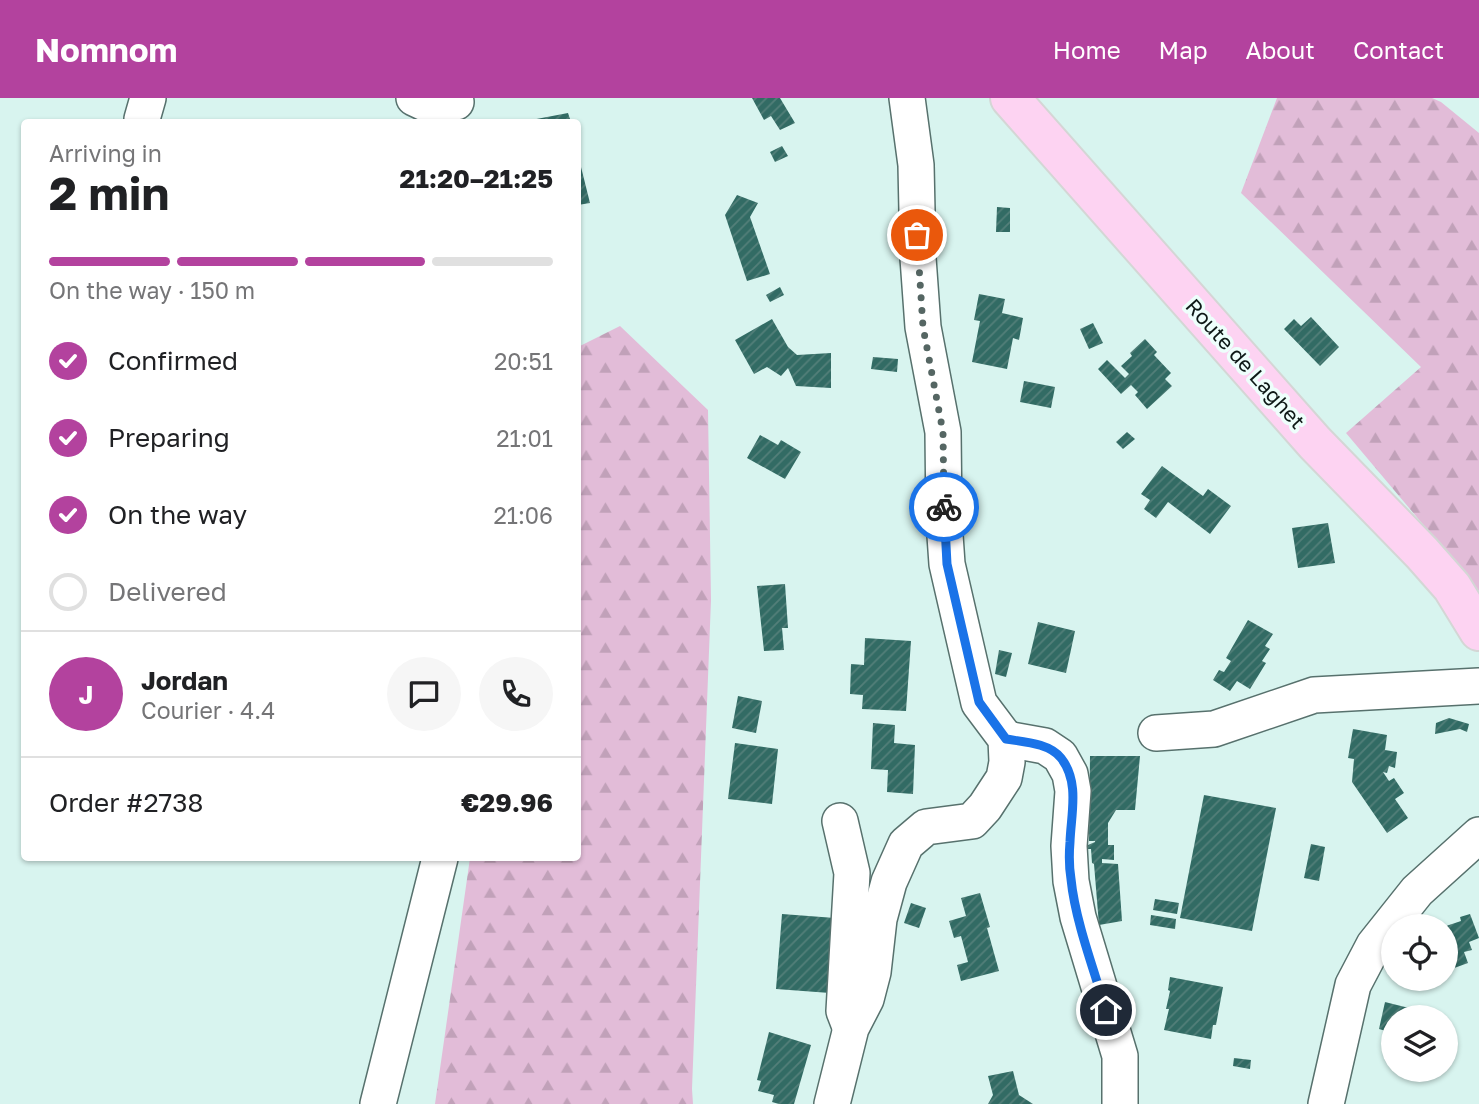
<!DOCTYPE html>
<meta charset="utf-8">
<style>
:root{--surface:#fff;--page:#f6f6f6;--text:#202124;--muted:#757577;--line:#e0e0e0;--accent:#b3429e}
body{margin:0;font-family:"Golos Text",sans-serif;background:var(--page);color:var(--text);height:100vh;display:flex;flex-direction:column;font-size:26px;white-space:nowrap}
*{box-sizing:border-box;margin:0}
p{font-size:23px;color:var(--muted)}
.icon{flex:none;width:38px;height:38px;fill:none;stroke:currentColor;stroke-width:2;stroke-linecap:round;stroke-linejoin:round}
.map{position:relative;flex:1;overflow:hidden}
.side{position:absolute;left:21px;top:21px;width:560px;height:742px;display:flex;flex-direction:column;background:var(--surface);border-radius:7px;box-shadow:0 2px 5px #0004}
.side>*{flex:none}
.buttons{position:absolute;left:1381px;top:816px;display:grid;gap:14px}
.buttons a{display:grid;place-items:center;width:77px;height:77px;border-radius:50%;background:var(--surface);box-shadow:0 2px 5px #0004;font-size:35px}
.pin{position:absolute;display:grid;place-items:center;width:60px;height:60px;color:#fff;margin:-30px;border:4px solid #fff;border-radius:50%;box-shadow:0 2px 7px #0007}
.courier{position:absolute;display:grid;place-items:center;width:70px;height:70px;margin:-35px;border:5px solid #1a73e8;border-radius:50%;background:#fff;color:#222;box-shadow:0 2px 9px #0007}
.headline em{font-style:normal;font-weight:700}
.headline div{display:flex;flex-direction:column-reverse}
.headline{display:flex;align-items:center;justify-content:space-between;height:119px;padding:0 28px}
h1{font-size:46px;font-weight:700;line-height:52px}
.bar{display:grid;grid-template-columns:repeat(4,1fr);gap:10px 7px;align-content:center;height:84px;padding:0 28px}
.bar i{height:9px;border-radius:5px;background:var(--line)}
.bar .on{background:var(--accent)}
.bar p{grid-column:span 4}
.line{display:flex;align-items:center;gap:18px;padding:0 28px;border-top:2px solid var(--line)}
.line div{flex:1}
.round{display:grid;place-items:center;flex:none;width:74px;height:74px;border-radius:37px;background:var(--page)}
ol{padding:0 28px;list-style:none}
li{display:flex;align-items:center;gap:21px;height:77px}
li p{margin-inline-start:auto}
li .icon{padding:7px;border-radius:50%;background:var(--accent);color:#fff;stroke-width:4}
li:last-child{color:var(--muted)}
li i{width:38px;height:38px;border:4px solid var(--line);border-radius:50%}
header{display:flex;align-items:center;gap:42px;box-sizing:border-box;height:98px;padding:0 35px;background:var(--accent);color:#fff}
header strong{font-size:33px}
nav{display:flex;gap:38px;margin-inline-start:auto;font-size:24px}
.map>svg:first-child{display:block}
.forest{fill:url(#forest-firs)}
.building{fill:url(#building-hatch)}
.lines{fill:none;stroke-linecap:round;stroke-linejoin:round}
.minor-casing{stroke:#57716d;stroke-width:38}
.major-casing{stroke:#d4d6d5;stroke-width:42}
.minor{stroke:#fff;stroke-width:35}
.major{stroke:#fdd3f2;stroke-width:38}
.done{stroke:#556663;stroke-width:7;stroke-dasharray:0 12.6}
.route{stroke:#1a73e8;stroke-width:9}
.labels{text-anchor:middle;stroke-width:7;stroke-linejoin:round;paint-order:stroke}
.street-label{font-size:21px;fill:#0e1917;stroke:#eefffc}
</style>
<header>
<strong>Nomnom</strong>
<nav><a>Home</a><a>Map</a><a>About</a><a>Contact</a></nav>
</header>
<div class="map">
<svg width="1479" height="1006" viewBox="0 0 1479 1006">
<defs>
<pattern id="forest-firs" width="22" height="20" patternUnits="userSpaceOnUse" patternTransform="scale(1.75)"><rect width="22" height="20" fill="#e2bcd8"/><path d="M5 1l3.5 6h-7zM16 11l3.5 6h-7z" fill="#c1a1b9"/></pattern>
<pattern id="building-hatch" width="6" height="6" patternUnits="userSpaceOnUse" patternTransform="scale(1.75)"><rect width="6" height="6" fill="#326b64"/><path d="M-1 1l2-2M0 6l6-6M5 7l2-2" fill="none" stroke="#537f79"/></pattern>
</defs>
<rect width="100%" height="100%" fill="#d8f4ef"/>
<g class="forest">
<polygon points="1277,0 1432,0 1441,4 1479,35 1479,493 1346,335 1421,269 1241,95"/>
<polygon points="620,228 708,312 711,502 692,991 693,1006 435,1006 470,760 578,760 578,249"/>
</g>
<g class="building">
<polygon points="752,0 780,0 795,25 780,32 771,18 764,22"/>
<polygon points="568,15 571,24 526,24 526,23"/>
<polygon points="782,48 788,58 775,64 770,54"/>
<polygon points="578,57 590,105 578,107"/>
<polygon points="737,97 758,105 750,119 770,176 747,183 725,117"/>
<polygon points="997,109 1010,110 1010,134 996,134"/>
<polygon points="780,189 784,197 770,204 766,197"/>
<polygon points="979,196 1005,201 1002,215 1023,220 1019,242 1013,240 1007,271 972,264 980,223 974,222"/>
<polygon points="1311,219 1339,249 1320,268 1284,231 1294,221 1301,228"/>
<polygon points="772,221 788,249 797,257 831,255 831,290 796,288 788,270 781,278 767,269 754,276 735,242"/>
<polygon points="1093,225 1103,245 1089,251 1080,231"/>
<polygon points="1145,241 1157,254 1154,257 1171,275 1165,281 1172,288 1147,311 1135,297 1138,294 1131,287 1121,296 1098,271 1107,262 1125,280 1129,276 1121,268 1132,258 1130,255"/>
<polygon points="873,259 898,261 897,274 871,271"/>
<polygon points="1024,283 1055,289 1051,310 1020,304"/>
<polygon points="1127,334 1135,341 1123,351 1116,344"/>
<polygon points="760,337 778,347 781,342 801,354 785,381 747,360"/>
<polygon points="1162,368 1203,398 1208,391 1231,408 1210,436 1168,404 1156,420 1144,411 1150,402 1141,396"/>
<polygon points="1328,425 1335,465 1298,470 1292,430"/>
<polygon points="785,486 788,530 782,530 784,552 764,553 757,488"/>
<polygon points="1248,522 1273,536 1265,548 1270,551 1262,563 1266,565 1250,591 1237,583 1230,593 1213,582 1219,572 1224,574 1231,563 1226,560"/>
<polygon points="1038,524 1075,533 1066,575 1028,566"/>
<polygon points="865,540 911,543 906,613 862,611 863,597 850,596 851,566 864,567"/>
<polygon points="999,552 1012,555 1006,579 995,576"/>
<polygon points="738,598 762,603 756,635 732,630"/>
<polygon points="1449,620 1469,626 1467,634 1460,631 1435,636 1436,625"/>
<polygon points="873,625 895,627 894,645 915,647 913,696 887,694 888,672 871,671"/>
<polygon points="1353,631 1387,637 1385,652 1397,654 1395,670 1389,668 1387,675 1383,674 1389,683 1394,680 1404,695 1395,701 1408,720 1387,735 1352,684 1354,661 1348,660"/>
<polygon points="735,645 778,651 772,706 728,701"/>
<polygon points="1090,658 1140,658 1135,712 1116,712 1108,725 1108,747 1114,747 1114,762 1102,761 1102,765 1118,766 1122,823 1099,827 1094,766 1092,765 1091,751 1088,751 1088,747 1095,744 1095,743 1089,743"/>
<polygon points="1204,697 1276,710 1252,833 1180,820"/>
<polygon points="1311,746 1325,749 1319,783 1304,780"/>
<polygon points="980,795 990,829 987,830 999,873 961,883 957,867 968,864 961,838 954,840 949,823 966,818 961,800"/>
<polygon points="1155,801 1179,805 1177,816 1153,812"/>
<polygon points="911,805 926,810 919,830 904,825"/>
<polygon points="782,816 835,820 830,895 776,891"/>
<polygon points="1470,816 1479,840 1469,844 1472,852 1464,854 1468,865 1446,873 1446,828 1461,823 1460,819"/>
<polygon points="1151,817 1176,821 1175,831 1150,827"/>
<polygon points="1170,879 1223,889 1216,927 1213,927 1211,941 1164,932 1169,911 1166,911 1170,893 1168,892"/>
<polygon points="1385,904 1441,918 1441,919 1393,919 1393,935 1379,931"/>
<polygon points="769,934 811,947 794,1006 779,1006 772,1004 774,997 758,993 761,983 757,982"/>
<polygon points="1234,960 1251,962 1250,971 1233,968"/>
<polygon points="1401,971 1429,971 1427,978"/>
<polygon points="1013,973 1019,997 1033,1006 988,1006 993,997 988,978"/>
</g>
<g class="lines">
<g class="minor-casing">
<g id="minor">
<polyline points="414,0 431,8 456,4"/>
<polyline points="143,24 142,21 148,0"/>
<polyline points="1156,635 1214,631 1314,597 1479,588"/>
<polyline points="1006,641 1045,648 1060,658 1070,676 1073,693 1069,748 1071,783 1078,819 1120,958 1120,1006"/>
<polyline points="840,723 852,775 844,913 849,926"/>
<polyline points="378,1006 440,760"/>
<polyline points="832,1006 851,930 866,901 873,874 879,821 889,784 906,746 926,729 972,723 985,709 1004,680 1007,664 1006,641 979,605 947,466 944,423 943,334 923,229 918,160 916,67 907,0"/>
<polyline points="1326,1006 1353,887 1374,847 1417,793 1479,737"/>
</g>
</g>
<g class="major-casing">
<polyline id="major" points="1010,0 1315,345 1422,455 1452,489 1479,533"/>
</g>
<use href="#minor" class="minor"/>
<use href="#major" class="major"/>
</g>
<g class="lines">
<polyline class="done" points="917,137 923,229 943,334 944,409"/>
<path class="route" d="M944,409L947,466L979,604L1006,641C1024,644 1049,645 1061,660C1080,684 1071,716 1070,744C1069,756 1069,769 1071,781C1075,822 1094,872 1106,912"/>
</g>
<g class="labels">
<g class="street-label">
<text transform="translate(1245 266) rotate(48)" y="7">Route de Laghet</text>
</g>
</g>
</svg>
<div class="buttons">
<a><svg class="icon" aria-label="locate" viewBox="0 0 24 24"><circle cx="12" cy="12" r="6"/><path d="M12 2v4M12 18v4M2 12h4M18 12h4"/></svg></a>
<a><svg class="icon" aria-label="layers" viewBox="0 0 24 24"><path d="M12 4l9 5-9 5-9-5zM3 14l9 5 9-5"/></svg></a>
</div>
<div class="pin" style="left:917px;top:137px;background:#ea580c"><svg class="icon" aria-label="bag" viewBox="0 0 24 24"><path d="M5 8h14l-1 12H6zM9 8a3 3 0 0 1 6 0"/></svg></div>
<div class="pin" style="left:1106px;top:912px;background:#1f2937"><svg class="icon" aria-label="home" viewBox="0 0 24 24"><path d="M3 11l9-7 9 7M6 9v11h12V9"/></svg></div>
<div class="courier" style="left:944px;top:409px"><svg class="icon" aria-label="bike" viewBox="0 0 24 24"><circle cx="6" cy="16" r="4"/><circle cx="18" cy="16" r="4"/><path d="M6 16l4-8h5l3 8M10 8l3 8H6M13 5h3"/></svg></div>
<section class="side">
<div class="headline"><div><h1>2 min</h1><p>Arriving in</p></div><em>21:20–21:25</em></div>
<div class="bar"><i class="on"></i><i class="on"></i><i class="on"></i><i></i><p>On the way · 150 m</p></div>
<ol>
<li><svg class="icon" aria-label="check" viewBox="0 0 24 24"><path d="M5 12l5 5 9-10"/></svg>Confirmed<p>20:51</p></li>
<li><svg class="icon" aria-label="check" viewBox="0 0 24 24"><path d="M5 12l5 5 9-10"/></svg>Preparing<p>21:01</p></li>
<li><svg class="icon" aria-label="check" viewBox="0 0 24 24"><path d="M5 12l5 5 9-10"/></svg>On the way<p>21:06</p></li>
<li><i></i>Delivered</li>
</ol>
<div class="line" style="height:126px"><b class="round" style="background:var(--accent);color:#fff">J</b><div><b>Jordan</b><p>Courier · 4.4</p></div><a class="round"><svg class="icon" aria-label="chat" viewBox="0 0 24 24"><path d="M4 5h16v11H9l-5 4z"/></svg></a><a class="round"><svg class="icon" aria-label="phone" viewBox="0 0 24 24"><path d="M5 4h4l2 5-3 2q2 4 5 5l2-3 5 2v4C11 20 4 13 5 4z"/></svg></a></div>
<div class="line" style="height:91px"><div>Order #2738</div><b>€29.96</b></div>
</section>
</div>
